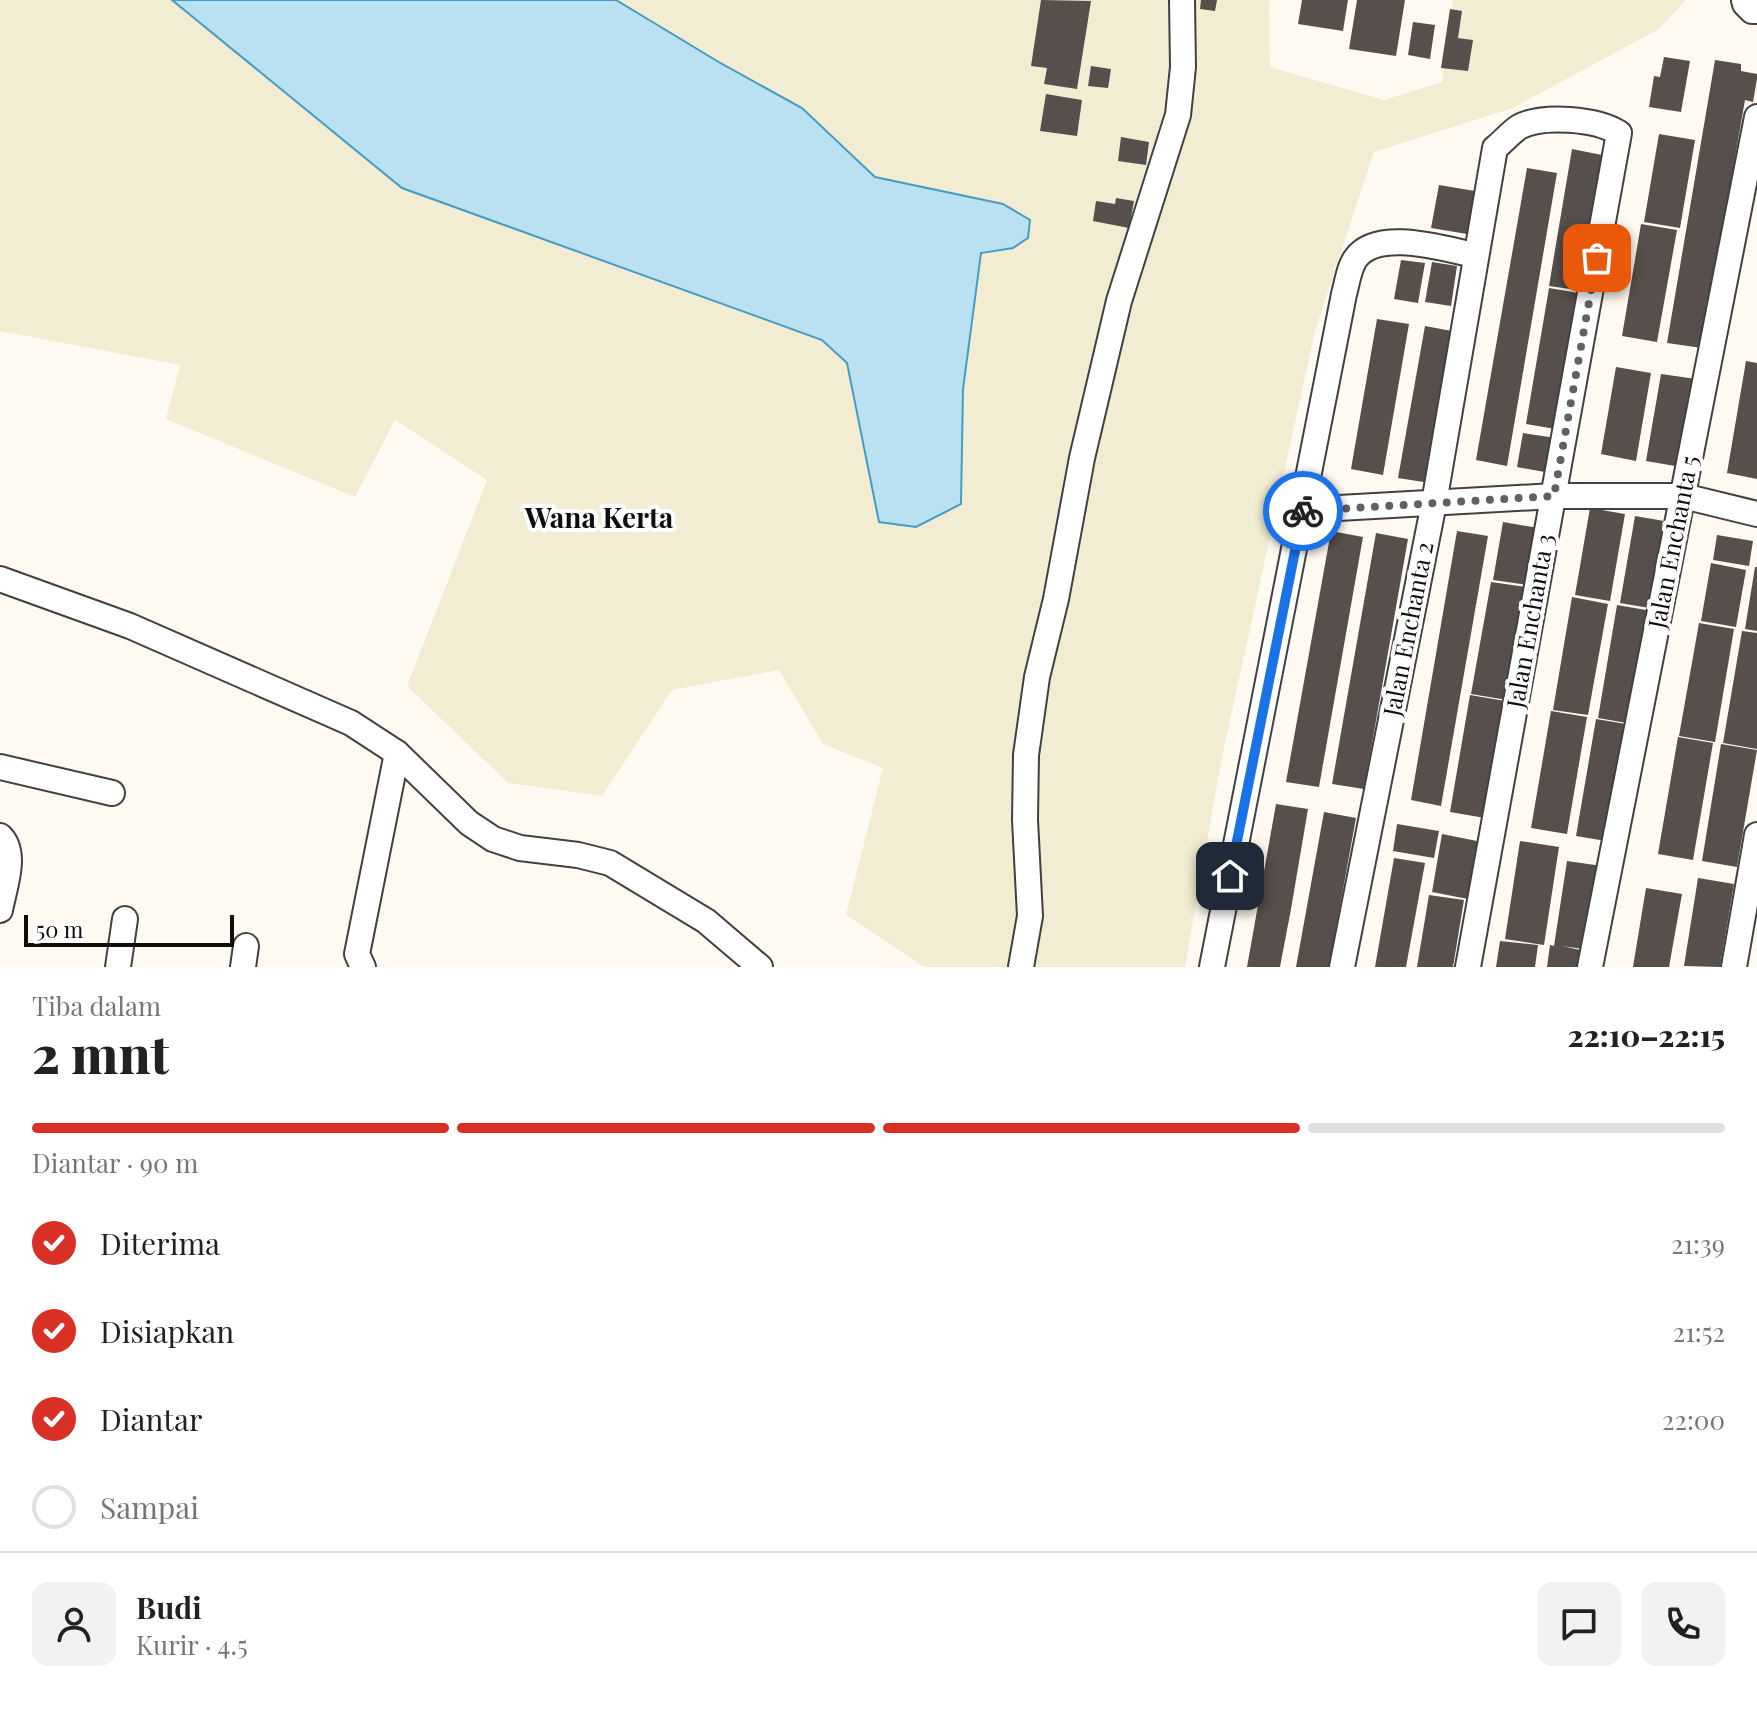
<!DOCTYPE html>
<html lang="id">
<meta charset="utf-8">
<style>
:root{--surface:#fff;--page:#f2f2f2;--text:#222;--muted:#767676;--line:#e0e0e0;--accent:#d93025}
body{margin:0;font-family:"Playfair Display",serif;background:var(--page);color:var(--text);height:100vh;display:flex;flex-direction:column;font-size:30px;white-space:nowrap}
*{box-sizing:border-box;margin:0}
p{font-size:26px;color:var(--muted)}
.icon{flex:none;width:44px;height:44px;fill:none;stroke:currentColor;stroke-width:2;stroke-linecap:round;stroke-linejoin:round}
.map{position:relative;height:967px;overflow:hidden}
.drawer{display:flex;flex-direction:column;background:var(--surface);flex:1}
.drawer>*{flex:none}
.scale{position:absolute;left:24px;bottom:20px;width:210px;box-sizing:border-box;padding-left:8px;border:4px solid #0e0e0e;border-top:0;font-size:22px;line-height:28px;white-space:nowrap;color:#0e0e0e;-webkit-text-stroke:6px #fff;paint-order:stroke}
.pin{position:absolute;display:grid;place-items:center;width:68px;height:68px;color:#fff;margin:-34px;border-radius:16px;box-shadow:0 4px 12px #0006}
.courier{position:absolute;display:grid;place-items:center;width:80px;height:80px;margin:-40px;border:6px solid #1a73e8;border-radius:50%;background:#fff;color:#222;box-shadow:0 2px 10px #0007}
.overview em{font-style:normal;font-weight:800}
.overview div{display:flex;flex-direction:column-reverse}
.overview{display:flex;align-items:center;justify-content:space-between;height:136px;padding:0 32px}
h1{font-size:52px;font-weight:800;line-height:60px}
.bar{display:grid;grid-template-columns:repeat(4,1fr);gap:12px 8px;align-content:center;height:96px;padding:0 32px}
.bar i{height:10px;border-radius:6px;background:var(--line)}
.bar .on{background:var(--accent)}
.bar p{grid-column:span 4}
.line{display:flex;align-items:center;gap:20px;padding:0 32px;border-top:2px solid var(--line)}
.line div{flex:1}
.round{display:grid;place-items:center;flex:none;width:84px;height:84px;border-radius:16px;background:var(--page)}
ol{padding:0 32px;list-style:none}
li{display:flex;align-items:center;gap:24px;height:88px}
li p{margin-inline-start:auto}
li .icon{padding:8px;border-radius:50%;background:var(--accent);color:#fff;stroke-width:4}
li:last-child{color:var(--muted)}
li i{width:44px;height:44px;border:4px solid var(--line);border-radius:50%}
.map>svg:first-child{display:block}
.farmland{fill:#f2edd2}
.water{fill:#b9e1f2;stroke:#469bc3;stroke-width:2}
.building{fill:#564f4b}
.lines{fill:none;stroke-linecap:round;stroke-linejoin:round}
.minor-casing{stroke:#414141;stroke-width:28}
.minor{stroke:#fff;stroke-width:24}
.done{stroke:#62615d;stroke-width:8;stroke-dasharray:0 14.4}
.route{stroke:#1a73e8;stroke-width:10}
.labels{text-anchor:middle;stroke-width:8;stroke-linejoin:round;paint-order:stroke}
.street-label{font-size:24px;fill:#0e0e0e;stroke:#fff}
.quarter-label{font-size:28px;font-weight:bold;fill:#0e0e0e;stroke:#fff}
</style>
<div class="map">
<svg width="1757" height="967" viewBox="0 0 1757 967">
<rect width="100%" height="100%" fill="#fefaf1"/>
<polygon class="farmland" points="0,0 1269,0 1270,67 1384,100 1442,82 1453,0 1686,0 1659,29 1513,108 1374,152 1315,331 1222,757 1185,967 924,967 846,915 883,768 823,744 779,670 672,690 602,796 508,783 407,686 487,480 395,420 355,497 166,419 180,365 0,331"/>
<polygon class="water" points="172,0 616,0 722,64 802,108 875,177 1003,204 1030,220 1028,238 1013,248 981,253 963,389 961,504 916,527 879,522 847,363 822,340 402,188"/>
<g class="building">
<polygon points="1041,0 1091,1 1077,89 1044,84 1047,68 1031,66"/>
<polygon points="1201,0 1217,0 1215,11 1200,9"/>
<polygon points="1302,0 1348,0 1343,31 1298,24"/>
<polygon points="1357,0 1405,0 1396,56 1349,49"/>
<polygon points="1450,9 1462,11 1458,38 1473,40 1468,71 1441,68"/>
<polygon points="1413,22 1435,25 1430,59 1408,55"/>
<polygon points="1664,57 1690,61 1681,112 1649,107 1654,76 1660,77"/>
<polygon points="1715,60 1741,64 1741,71 1757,74 1757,79 1753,102 1745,100 1702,348 1667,343"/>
<polygon points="1091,66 1111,69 1108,88 1088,86"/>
<polygon points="1046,94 1082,100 1077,136 1040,131"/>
<polygon points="1659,134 1695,140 1680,228 1644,222"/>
<polygon points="1121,137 1149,142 1146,165 1118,161"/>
<polygon points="1572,149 1607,156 1584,291 1549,286"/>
<polygon points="1527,168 1557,173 1507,466 1476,460"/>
<polygon points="1439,185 1475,191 1467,234 1431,228"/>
<polygon points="1116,198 1134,201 1129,228 1093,221 1096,201 1115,204"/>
<polygon points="1641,224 1677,230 1657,342 1622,336"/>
<polygon points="1401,260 1425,263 1418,303 1394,299"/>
<polygon points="1432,262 1457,266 1451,306 1425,302"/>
<polygon points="1549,288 1584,294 1561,430 1526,424"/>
<polygon points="1377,319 1409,324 1383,475 1351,469"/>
<polygon points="1425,326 1457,332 1430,483 1398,478"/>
<polygon points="1746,361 1757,363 1757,479 1727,473"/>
<polygon points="1616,367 1651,373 1636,461 1601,454"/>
<polygon points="1661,374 1696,379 1681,467 1646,461"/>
<polygon points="1523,433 1556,438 1550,473 1517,467"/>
<polygon points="1590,508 1625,514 1610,601 1575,595"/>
<polygon points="1635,516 1670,522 1655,609 1620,603"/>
<polygon points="1503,522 1538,528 1528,585 1493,580"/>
<polygon points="1331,531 1363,537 1319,787 1286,782"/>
<polygon points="1457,531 1488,536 1441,806 1411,800"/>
<polygon points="1376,533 1408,539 1364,789 1332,784"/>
<polygon points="1717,535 1753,541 1749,566 1713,560"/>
<polygon points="1711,563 1746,570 1736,627 1701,621"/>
<polygon points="1755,567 1757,567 1757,631 1745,629"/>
<polygon points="1491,582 1526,587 1507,700 1471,694"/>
<polygon points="1572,597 1608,604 1588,715 1553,710"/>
<polygon points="1617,605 1652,611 1633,724 1598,718"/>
<polygon points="1699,623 1734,629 1715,742 1679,736"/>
<polygon points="1742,631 1757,633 1757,749 1723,743"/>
<polygon points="1470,695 1505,701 1485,818 1450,812"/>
<polygon points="1551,711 1587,717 1567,834 1531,828"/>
<polygon points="1596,719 1632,725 1612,842 1576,836"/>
<polygon points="1678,737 1713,743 1693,860 1658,854"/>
<polygon points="1721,744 1757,750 1737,867 1702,861"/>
<polygon points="1276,804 1308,809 1291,909 1280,967 1247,967"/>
<polygon points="1324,812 1356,818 1338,917 1329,967 1296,967"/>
<polygon points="1397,824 1439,831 1434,858 1393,851"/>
<polygon points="1442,834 1477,841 1468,899 1432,892"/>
<polygon points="1520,841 1559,847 1544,945 1505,939"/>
<polygon points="1394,858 1425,863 1406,967 1375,967"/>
<polygon points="1567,861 1602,866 1590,950 1562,946 1585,951 1583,967 1547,967 1550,945 1554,946"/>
<polygon points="1698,878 1734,884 1720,967 1684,966"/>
<polygon points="1646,888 1682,894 1669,967 1633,967"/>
<polygon points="1429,895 1464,900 1453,967 1417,967"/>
<polygon points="1500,941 1538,945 1535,967 1496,967"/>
</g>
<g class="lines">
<g class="minor-casing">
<g id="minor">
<polyline points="1744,0 1745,4 1752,11 1757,11"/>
<polyline points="1303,510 1554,496 1683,496 1757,514"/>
<polyline points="0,579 130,626 351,723 397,753 469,823 493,839 520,848 578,855 610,863 706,921 760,967"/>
<polyline points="0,767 112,793"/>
<path d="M0,836C18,853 4,888 0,910"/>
<polyline points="118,967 125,919"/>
<polyline points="243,967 246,946"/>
<polyline points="363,967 357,954 397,753"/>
<polyline points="1021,967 1030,916 1025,820 1026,755 1037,677 1056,599 1082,458 1119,301 1178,115 1183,67 1182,0"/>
<path d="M1212,967L1344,294C1347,284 1349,267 1356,258C1378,228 1444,249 1475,255"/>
<path d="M1342,967L1434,503L1495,148C1503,142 1511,132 1519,127C1543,114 1597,119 1619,133L1468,967"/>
<polyline points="1590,967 1757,117"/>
<polyline points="1734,967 1757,835"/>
</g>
</g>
<use href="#minor" class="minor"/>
</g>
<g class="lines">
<polyline class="done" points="1303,511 1554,496 1597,258"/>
<polyline class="route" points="1230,876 1303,511"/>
</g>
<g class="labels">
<g class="street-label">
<text transform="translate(1674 542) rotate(-79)" y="8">Jalan Enchanta 5</text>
<text transform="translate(1531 621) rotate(-80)" y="8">Jalan Enchanta 3</text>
<text transform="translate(1409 629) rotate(-79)" y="8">Jalan Enchanta 2</text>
</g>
<g class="quarter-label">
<text x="599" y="528">Wana Kerta</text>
</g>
</g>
</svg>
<div class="scale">50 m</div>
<div class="pin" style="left:1597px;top:258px;background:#ea580c"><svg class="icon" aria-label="bag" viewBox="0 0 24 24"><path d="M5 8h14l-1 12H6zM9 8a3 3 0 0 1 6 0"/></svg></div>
<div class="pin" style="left:1230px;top:876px;background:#1f2937"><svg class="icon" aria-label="home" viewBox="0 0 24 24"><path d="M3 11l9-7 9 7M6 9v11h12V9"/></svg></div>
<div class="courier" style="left:1303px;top:511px"><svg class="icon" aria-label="bike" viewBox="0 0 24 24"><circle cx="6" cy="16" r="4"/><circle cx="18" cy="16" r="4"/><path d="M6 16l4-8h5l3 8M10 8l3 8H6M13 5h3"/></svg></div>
</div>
<section class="drawer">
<div class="overview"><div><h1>2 mnt</h1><p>Tiba dalam</p></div><em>22:10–22:15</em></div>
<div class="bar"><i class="on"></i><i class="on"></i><i class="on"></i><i></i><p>Diantar · 90 m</p></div>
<ol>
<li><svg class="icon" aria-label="check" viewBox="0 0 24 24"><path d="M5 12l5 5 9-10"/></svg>Diterima<p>21:39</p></li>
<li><svg class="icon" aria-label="check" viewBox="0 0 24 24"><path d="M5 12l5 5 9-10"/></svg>Disiapkan<p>21:52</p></li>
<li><svg class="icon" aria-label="check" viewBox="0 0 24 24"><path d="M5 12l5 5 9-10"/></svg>Diantar<p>22:00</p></li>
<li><i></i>Sampai</li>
</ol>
<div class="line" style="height:144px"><a class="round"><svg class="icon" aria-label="person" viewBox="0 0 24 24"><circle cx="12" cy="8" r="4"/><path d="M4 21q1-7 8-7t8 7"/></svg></a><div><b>Budi</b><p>Kurir · 4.5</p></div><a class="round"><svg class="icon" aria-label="chat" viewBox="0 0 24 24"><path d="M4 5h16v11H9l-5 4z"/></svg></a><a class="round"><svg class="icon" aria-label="phone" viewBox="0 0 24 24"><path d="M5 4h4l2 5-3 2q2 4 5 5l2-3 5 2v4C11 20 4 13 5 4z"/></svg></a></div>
</section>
